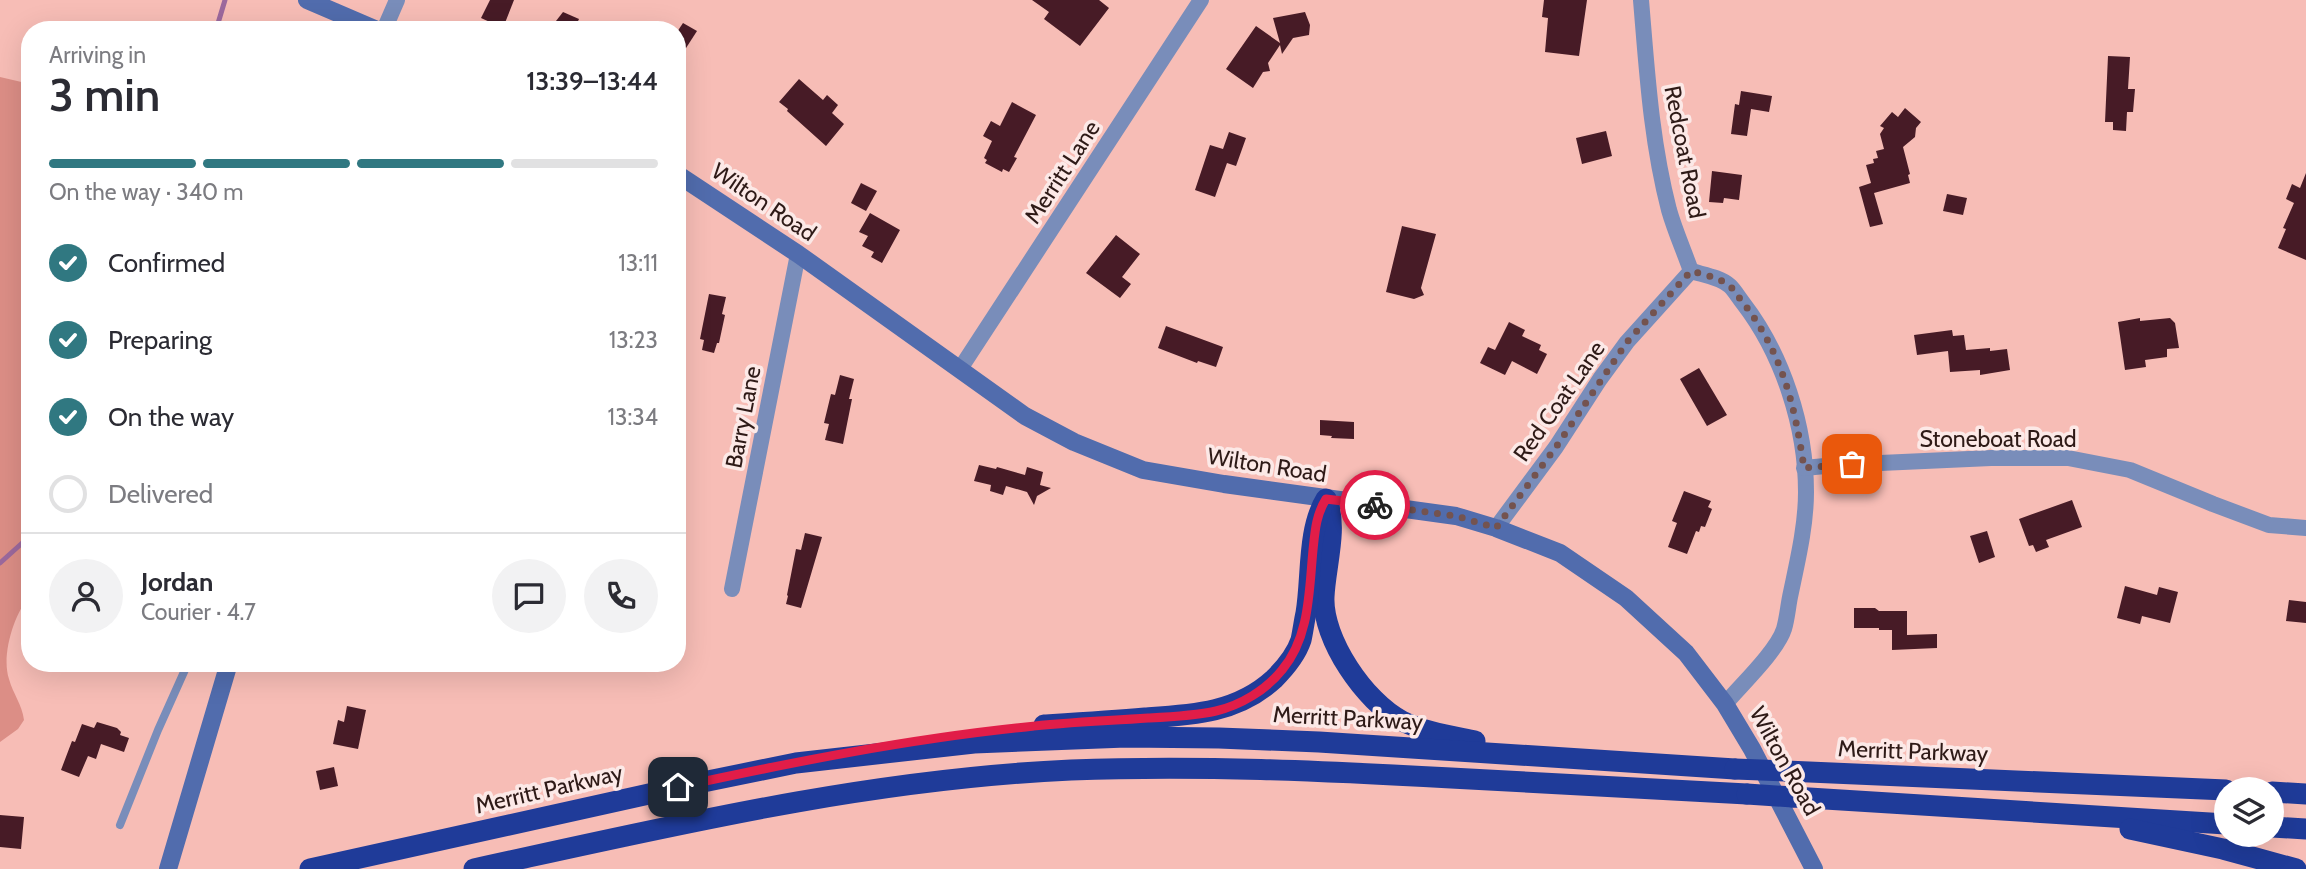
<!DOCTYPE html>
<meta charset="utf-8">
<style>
:root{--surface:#fff;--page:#f2f2f3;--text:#2b2b33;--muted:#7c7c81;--line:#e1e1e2;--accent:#307881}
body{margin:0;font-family:Cabin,sans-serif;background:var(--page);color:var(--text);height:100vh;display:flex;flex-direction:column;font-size:26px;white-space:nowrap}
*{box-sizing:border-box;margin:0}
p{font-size:23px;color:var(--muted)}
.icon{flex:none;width:38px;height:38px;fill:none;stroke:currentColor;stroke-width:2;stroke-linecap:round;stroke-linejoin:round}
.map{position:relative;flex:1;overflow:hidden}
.side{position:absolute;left:21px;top:21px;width:665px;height:651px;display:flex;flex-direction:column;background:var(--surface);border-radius:28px;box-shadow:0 7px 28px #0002}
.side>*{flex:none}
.controls{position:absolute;left:2214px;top:777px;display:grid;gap:14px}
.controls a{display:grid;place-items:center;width:70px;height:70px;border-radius:50%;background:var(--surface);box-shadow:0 7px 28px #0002;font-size:35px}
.pin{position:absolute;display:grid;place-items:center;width:60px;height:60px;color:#fff;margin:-30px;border-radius:14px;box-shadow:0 4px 10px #0006}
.courier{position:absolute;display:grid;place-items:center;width:70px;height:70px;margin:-35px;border:5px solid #e11d48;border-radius:50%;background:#fff;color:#222;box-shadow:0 2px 9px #0007}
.overview em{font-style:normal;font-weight:600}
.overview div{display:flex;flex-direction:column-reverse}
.overview{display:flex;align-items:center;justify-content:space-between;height:119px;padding:0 28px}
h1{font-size:46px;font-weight:600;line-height:52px}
.bar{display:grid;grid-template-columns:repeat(4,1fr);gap:10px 7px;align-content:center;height:84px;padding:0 28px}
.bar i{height:9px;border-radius:5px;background:var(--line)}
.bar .current{background:var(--accent)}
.bar p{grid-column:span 4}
.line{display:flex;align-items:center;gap:18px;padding:0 28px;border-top:2px solid var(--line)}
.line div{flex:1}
.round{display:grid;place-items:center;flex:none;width:74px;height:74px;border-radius:37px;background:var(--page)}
ol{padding:0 28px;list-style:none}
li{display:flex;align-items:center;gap:21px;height:77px}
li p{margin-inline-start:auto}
li .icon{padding:7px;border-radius:50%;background:var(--accent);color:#fff;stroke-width:4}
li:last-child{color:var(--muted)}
li i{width:38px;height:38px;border:4px solid var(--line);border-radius:50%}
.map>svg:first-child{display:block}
.green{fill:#dc8e86}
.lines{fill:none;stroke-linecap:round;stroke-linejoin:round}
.stream{stroke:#9c699d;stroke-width:5}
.building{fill:#471b26}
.lane{stroke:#798dba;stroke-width:8}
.street{stroke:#798dba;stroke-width:16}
.secondary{stroke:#516cad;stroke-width:18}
.highway{stroke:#1f3b99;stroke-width:21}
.highway-bridge{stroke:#1f3b99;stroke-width:21}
.done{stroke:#74534f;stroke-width:7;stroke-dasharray:0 12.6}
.route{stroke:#e11d48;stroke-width:9}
.labels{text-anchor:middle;stroke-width:7;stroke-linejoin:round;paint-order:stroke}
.street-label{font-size:23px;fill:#2e1a17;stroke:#fce9e7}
</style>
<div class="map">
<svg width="2306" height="869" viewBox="0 0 2306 869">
<rect width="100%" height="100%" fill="#f7bdb6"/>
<path class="green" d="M0,77L30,84V596C14,613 1,656 9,679C13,694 22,704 24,720L18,729L0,742Z"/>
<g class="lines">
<g class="stream">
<polyline points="216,30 225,0"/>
<polyline points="0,563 30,536"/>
</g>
</g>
<g class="building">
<polygon points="490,0 514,0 503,28 481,18"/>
<polygon points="1032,0 1099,0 1109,8 1080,46 1044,19 1049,12"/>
<polygon points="1544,0 1587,0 1579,56 1545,52 1548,18 1542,17"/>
<polygon points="563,12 579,19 574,30 558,30 556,21"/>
<polygon points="1305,12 1310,25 1309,35 1293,38 1282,54 1280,45 1268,63 1270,71 1263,72 1253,88 1226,69 1256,26 1280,43 1273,18"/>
<polygon points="683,23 697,31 677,62 677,32"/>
<polygon points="2108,56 2130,57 2128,89 2135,89 2133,112 2127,112 2126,131 2113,130 2113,122 2105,122"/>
<polygon points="799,79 823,100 827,95 838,105 832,113 844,124 826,146 787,111 788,109 779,102"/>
<polygon points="1741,91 1772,96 1769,112 1751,109 1747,136 1731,134 1735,104 1739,105"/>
<polygon points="1012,102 1036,115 1014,157 1017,158 1009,172 1003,169 1002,172 985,163 987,160 984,158 992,141 983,136 991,121 1000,126"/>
<polygon points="1905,108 1921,122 1916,128 1915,137 1903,147 1910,174 1908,175 1910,183 1874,193 1883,224 1870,227 1859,187 1871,183 1866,165 1874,163 1873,159 1878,158 1876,151 1884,149 1880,134 1884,128 1880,126 1892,112 1898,117"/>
<polygon points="1606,131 1612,156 1582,164 1576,138"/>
<polygon points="1229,132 1246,138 1236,166 1227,163 1215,197 1195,190 1210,145 1223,149"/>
<polygon points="1712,171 1742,175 1739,200 1724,198 1723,203 1709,202"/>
<polygon points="2306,173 2306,260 2278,248 2286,229 2283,228 2294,203 2286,199 2292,184 2300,188"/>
<polygon points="861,183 877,191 866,211 851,203"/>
<polygon points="1947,194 1967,198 1963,215 1943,211"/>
<polygon points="870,213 900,230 882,263 871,257 874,252 862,246 868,236 859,232"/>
<polygon points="1402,226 1436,234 1421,288 1424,295 1414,299 1386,292"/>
<polygon points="1116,235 1140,254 1122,277 1131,284 1120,298 1086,273"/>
<polygon points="709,294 726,297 722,314 725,315 719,343 717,343 714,353 702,350 704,340 700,339"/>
<polygon points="2140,318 2140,321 2170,318 2175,323 2179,348 2167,349 2167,357 2145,360 2146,367 2125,370 2118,322"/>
<polygon points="1509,322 1525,330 1522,336 1541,345 1539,350 1547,354 1537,374 1512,361 1505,375 1480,363 1488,347 1495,350"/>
<polygon points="1166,326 1223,347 1216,367 1198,361 1197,363 1158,348"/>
<polygon points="1952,330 1953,336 1964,335 1966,350 1990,348 1990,351 2007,349 2010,370 1980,375 1980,370 1950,372 1948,351 1917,355 1914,335"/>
<polygon points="1699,368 1727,415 1707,426 1680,379"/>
<polygon points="840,375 854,379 849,399 852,399 843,444 825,440 829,424 824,423 831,394 835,395"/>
<polygon points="1320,420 1354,422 1354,439 1331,438 1332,436 1320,435"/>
<polygon points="979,465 996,469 997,467 1025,475 1027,467 1043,472 1040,485 1051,488 1037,496 1034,505 1027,492 1006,486 1003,495 990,491 991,485 974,481"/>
<polygon points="1684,491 1711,501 1708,507 1712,509 1705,527 1701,526 1699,532 1696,531 1687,554 1668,547 1677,523 1672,521"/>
<polygon points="2072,500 2082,527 2046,540 2049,547 2036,552 2033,545 2029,546 2019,519"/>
<polygon points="1987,531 1995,557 1979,563 1970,536"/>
<polygon points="805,533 822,537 801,608 786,604 788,596 787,595 796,549 801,550"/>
<polygon points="2125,586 2157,595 2159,587 2178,592 2170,623 2142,616 2140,624 2117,618"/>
<polygon points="2289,600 2306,602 2306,623 2286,621"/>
<polygon points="1854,608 1875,608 1879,611 1907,611 1907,635 1937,634 1937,648 1892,650 1892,630 1879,630 1879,628 1854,628"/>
<polygon points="347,706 366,710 358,749 333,744 338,720 344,722"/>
<polygon points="97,722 117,728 121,732 120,735 129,738 124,752 101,744 96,759 88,756 79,777 61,770 72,741 75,742 82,724 94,728"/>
<polygon points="334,767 338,786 320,790 316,771"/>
<polygon points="0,815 24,817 21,849 0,847"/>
</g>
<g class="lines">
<polyline class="lane" points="120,825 158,730 188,663"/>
<g class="street">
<path d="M1641,0C1647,71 1651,141 1669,210C1675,231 1684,251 1691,271"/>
<polyline points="384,30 397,0"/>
<path d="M1691,271C1704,275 1720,277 1730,286C1735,291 1739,298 1743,303C1783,355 1806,427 1806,492C1806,527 1797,563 1790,597C1788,607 1787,619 1784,629C1777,651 1741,685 1725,704"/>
<polyline points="960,369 1201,0"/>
<polyline points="1804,468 1836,465 1991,458 2068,458 2130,470 2213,504 2269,525 2306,528"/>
<polyline points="1496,528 1556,447 1600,379 1627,342 1691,271"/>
<polyline points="732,589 798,254"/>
</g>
<g class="secondary">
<polyline points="307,0 377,30"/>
<polyline points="677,174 798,254 1025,416 1074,442 1143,470 1224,484 1456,516 1496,528 1560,553 1626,598 1686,653 1725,704 1752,749 1814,869"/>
<polyline points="168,869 229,663"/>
</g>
<g class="highway">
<path d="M1327,501C1338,528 1325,568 1324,597C1322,639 1365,702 1402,721C1424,732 1451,736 1475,741"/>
<path d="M1044,725C1077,723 1111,721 1145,718C1192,715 1237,713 1274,679C1285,668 1296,655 1301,640C1303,631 1304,622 1306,613C1312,578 1307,530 1326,499"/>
<polyline points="1786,771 2226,790"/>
<polyline points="2272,792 2306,794"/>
<polyline points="1793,797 2226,824"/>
<polyline points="2272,827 2306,829"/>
<polyline points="2130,829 2223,849 2296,869"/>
<polyline points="310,869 703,782 796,763 974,743 1126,737 1219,738 1319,742 1735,769"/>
<path d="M474,869C671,826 868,779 1071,770C1198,765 1324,771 1451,778C1549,783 1648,788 1747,794"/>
</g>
<g class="highway-bridge">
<polyline points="1735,769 1786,771"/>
<polyline points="1747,794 1793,797"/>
</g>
</g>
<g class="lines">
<path class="done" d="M1375,505L1456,516L1496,528L1556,447L1627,342L1691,271C1703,274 1715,277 1726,283C1734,288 1738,297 1744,304C1783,354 1795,407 1804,468L1852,464"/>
<path class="route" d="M678,787C793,762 909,739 1026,727C1067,722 1107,721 1148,718C1170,717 1194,716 1216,711C1241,705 1266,690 1282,670C1310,637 1309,590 1313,550C1315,531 1316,515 1326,499L1375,505"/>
</g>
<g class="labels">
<g class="street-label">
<text transform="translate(1685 152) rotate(79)" y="8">Redcoat Road</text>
<text transform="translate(1062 172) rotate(-57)" y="8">Merritt Lane</text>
<text transform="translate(764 202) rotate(34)" y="8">Wilton Road</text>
<text transform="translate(1559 401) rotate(-55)" y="8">Red Coat Lane</text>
<text transform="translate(743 417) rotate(-79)" y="8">Barry Lane</text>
<text x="1998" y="447">Stoneboat Road</text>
<text transform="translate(1267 465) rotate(9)" y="8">Wilton Road</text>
<text transform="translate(1348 718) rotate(3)" y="8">Merritt Parkway</text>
<text transform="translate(1913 751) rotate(2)" y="8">Merritt Parkway</text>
<text transform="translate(1785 761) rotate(61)" y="8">Wilton Road</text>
<text transform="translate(549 789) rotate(-13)" y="8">Merritt Parkway</text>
</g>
</g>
</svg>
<div class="controls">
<a><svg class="icon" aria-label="layers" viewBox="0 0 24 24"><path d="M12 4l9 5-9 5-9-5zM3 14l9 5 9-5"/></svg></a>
</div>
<div class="pin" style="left:1852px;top:464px;background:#ea580c"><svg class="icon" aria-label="bag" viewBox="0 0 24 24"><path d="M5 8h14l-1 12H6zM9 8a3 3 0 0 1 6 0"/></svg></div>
<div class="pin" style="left:678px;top:787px;background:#1f2937"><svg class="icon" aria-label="home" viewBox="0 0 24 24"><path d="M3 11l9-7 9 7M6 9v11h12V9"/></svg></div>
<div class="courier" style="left:1375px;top:505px"><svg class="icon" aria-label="bike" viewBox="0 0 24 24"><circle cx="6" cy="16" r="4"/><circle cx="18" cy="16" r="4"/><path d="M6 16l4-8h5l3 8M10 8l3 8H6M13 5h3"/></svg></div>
<section class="side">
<div class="overview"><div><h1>3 min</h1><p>Arriving in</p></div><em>13:39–13:44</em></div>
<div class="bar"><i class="current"></i><i class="current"></i><i class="current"></i><i></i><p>On the way · 340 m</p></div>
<ol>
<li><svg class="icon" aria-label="check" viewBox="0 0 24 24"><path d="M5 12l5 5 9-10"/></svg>Confirmed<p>13:11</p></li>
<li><svg class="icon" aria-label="check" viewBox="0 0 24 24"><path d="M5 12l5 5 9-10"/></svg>Preparing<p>13:23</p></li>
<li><svg class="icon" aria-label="check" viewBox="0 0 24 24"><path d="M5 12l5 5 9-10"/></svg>On the way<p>13:34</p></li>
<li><i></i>Delivered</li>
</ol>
<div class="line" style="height:126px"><a class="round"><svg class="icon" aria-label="person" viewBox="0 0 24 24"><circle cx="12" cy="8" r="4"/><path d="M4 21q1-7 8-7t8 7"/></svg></a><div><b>Jordan</b><p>Courier · 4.7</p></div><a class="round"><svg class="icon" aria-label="chat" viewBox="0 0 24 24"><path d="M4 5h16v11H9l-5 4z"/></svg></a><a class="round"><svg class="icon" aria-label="phone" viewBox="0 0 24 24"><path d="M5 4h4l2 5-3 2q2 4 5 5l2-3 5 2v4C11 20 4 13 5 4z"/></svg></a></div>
</section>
</div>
